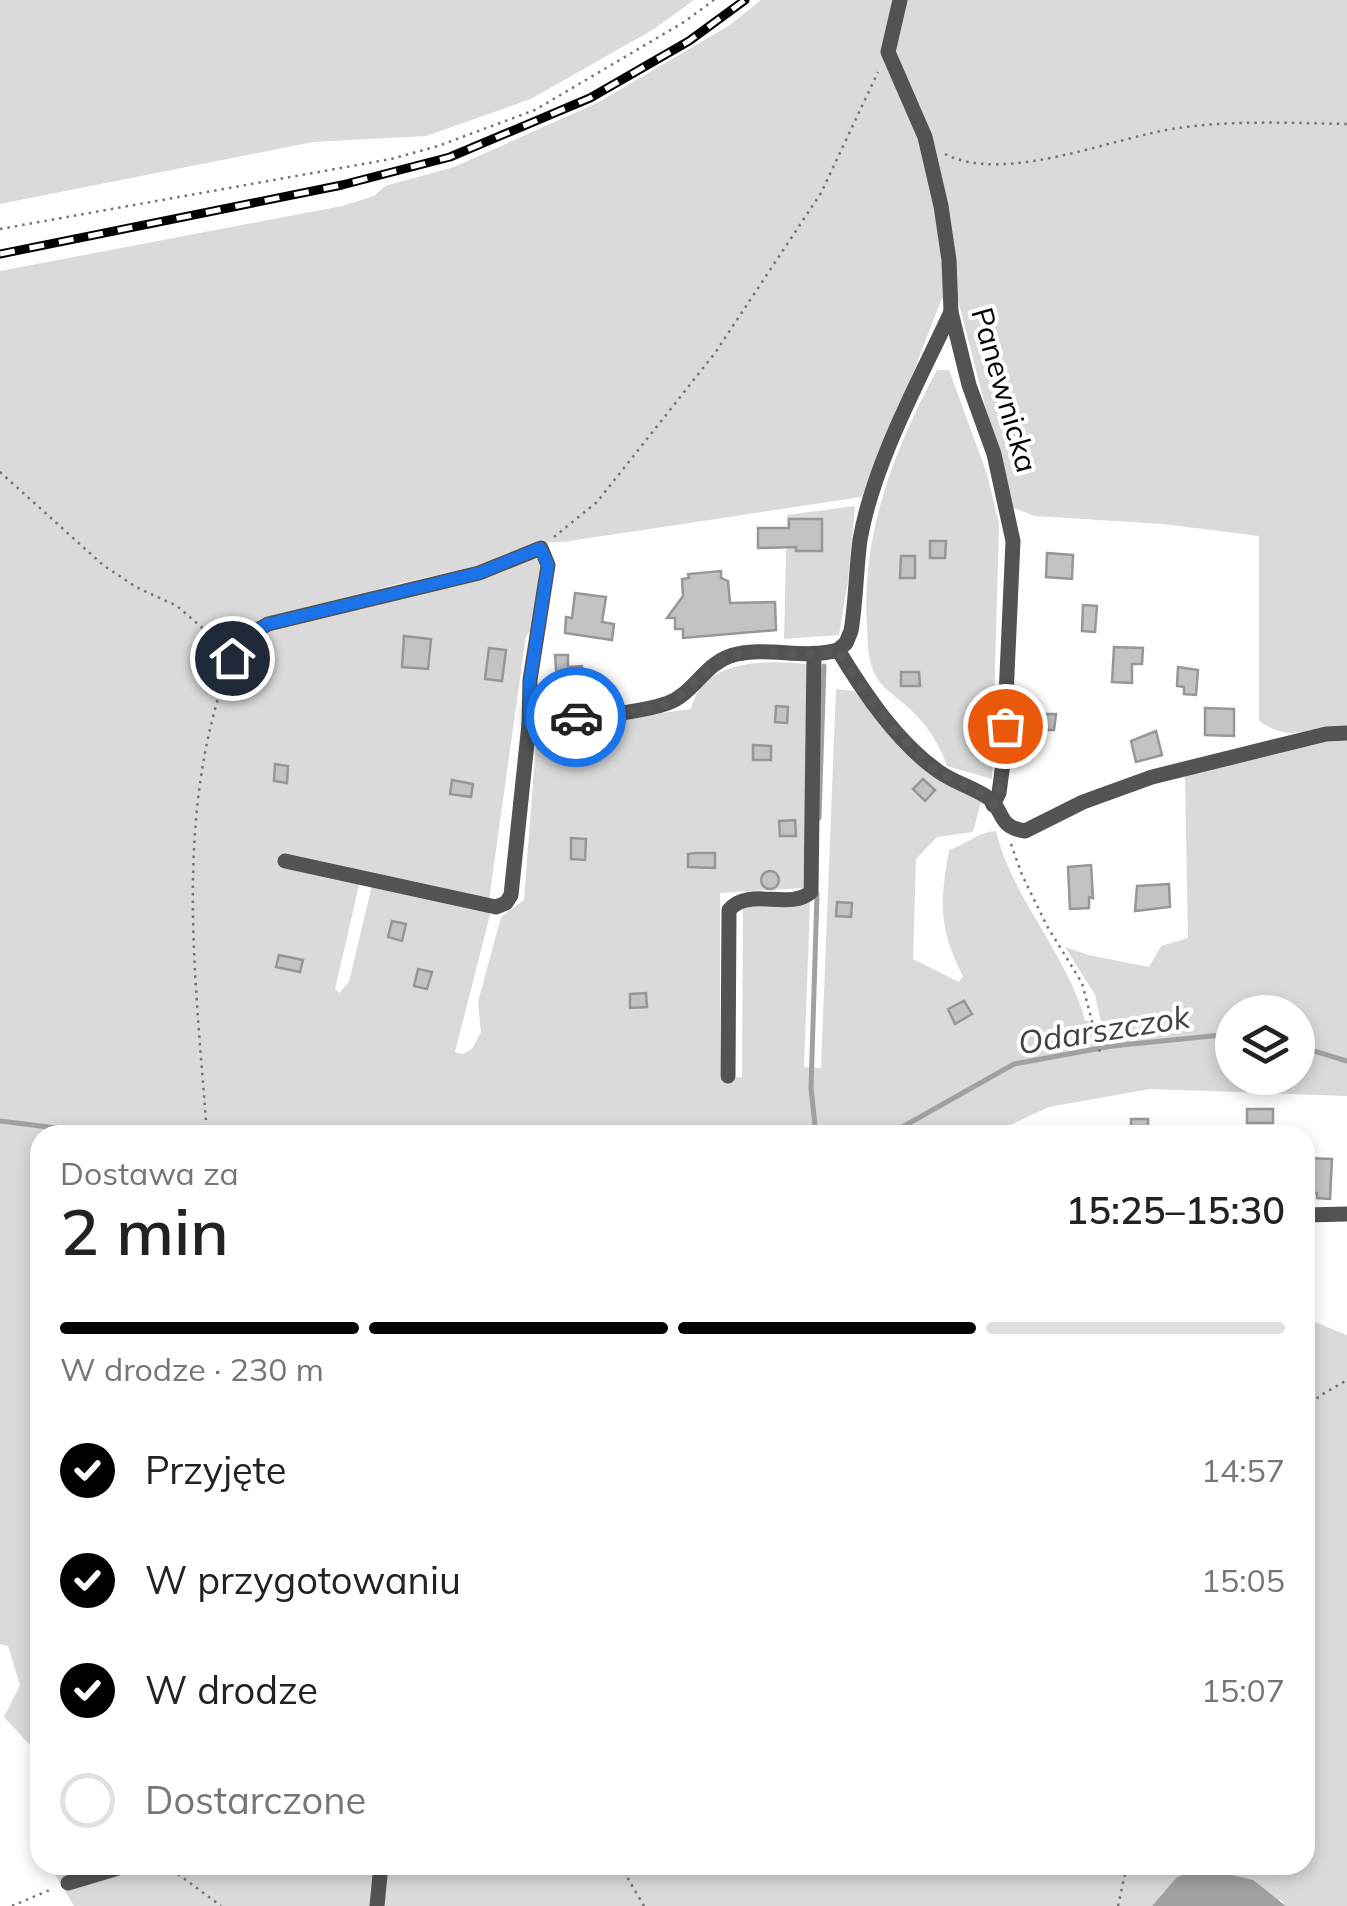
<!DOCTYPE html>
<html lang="pl">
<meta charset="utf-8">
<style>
:root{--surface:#fff;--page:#f2f2f2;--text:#222;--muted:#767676;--line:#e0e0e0;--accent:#000}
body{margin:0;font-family:Mulish,sans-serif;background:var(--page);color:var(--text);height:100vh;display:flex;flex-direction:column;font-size:38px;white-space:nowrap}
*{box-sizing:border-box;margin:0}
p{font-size:32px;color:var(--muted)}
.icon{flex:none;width:55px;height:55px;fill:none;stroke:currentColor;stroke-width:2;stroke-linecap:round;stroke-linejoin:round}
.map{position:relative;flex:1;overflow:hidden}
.sheet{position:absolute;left:30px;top:1125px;width:1285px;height:750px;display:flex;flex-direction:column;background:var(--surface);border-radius:30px;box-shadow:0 5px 15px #0003}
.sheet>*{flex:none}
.controls{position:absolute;left:1215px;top:995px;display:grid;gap:20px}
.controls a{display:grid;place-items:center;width:100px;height:100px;border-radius:50%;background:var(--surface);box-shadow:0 5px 15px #0003;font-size:50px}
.pin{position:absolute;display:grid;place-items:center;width:85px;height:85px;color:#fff;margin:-42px;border:5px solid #fff;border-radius:50%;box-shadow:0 2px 10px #0007}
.courier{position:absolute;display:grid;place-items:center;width:100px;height:100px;margin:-50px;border:8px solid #1a73e8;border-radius:50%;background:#fff;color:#222;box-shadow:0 2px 12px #0007}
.summary em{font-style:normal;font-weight:600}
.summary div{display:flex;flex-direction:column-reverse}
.summary{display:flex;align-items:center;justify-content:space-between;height:170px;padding:0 30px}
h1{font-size:65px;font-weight:600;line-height:75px}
.bar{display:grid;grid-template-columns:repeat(4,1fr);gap:15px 10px;align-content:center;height:120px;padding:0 30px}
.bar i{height:12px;border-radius:8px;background:var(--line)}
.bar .current{background:var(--accent)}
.bar p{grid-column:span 4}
ol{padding:0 30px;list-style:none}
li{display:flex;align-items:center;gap:30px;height:110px}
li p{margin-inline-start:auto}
li .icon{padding:10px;border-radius:50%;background:var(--accent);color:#fff;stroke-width:4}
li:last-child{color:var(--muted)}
li i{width:55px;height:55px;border:5px solid var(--line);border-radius:50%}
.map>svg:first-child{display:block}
.green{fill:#dadada;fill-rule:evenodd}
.water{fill:#a1a1a1}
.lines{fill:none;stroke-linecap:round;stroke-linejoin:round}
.stream{stroke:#a1a1a1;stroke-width:5}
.building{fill:#c3c3c3;stroke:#979797;stroke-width:2.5}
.path{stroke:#757575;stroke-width:2.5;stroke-dasharray:2.5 5;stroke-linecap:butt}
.minor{stroke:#535353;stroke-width:15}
.rail-casing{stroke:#000;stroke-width:9}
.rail{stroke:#fff;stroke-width:5;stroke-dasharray:15;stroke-linecap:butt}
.done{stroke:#595959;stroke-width:10;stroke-dasharray:0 18}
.route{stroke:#1a73e8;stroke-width:12}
.labels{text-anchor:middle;stroke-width:8;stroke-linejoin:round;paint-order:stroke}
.street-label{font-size:30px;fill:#000;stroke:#fff}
.water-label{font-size:32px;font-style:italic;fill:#424242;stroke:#fff}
</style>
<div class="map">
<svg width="1347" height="1906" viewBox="0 0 1347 1906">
<rect width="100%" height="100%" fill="#fff"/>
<g class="green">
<polygon points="0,0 694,0 654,29 531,99 426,136 313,142 0,204"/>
<path d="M761,0H1347V726C1309,724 1296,746 1259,721V536L1163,524L1035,516L1011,507L957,296L942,298L874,474L861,497L563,542L539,543L476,566L389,586L307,611L263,618L241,636L535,558L540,561L533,628L526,636L489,900L281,855L279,864L360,881L335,989L339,993L349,982L372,885L491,911L455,1052L462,1054L472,1049L481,1032L478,1002L501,917L524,900L537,730L691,709C703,658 767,660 809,664L803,888L720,893V1078L742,1077L743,907L747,903H810L804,1067L821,1068L836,689L854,691L931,772L981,802L973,832L937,837L916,859L913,959L959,982L963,976C938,928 940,902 949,850C966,844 979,832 996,831C1013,900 1066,952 1085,1020L1102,1027L1095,995L1065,947L1089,955L1149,967L1161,946L1188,938L1185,776L1312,743L1347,739V1096L1150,1089L1049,1107L988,1135H40V1756L4,1717L20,1685L8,1646L0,1644V271L342,206L374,196L385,186L454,167L599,102L730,25ZM1232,1012H1298V1078H1232Z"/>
<path d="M937,370H949L987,474L999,524L992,779L947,766C940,745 927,725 910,709C900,699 884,690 877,678C867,662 868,643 867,626C861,534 894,450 937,370Z"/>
<polygon points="855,506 848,581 839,635 784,639 787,515"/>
<polygon points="1305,1318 1347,1335 1347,1906 1286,1906 1281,1900 1176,1878 1152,1906 74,1906 49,1865 1305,1865"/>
</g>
<polygon class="water" points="1199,1867 1253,1880 1286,1906 1152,1906 1176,1878"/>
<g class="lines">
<g class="stream">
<polyline points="819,818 824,666"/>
<polyline points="1298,1046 1347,1061"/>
<polyline points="0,1121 97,1133"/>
<polyline points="816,1135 811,1088 817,894"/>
<polyline points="880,1135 897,1130 1014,1064 1112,1046 1232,1034"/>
</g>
</g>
<g class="building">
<polygon points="789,519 822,519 822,551 796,551 796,547 758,548 758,528 789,528"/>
<polygon points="930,541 946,541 945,558 930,558"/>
<polygon points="1047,553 1073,555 1072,579 1046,577"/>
<polygon points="901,556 915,556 915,578 900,578"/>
<polygon points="721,571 721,578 728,581 730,603 775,602 776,630 683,638 683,629 675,629 675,618 667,618 683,596 682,579 689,578 688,574"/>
<polygon points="575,593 606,597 602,622 614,624 612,640 565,633 566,617 572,618"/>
<polygon points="1083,605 1097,606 1095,632 1082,631"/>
<polygon points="404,636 431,639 428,669 402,667"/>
<polygon points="1114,647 1143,648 1142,664 1132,664 1132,683 1112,682"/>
<polygon points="489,648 506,650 502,681 485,679"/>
<polygon points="555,655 568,655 568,667 582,666 584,681 592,680 593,696 566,698 565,694 558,694"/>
<polygon points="1178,667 1198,670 1196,695 1184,694 1184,687 1177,686"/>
<polygon points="901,672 919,672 920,686 901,686"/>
<polygon points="776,706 788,707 787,723 775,722"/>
<polygon points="1205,708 1234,709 1234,736 1205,735"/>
<polygon points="1028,714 1056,714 1054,730 1027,730"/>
<polygon points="1156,731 1162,755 1136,762 1131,741"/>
<polygon points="572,735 574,750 553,753 550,738"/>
<polygon points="753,745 771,746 771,760 753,760"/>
<polygon points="275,764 288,766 287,783 274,781"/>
<polygon points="923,779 935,790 925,801 913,789"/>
<polygon points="452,780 473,784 471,797 450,794"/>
<polygon points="795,820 796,836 780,836 779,821"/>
<polygon points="571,838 586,839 585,860 571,859"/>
<polygon points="696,853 715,853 715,868 688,867 688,854"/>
<polygon points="1091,865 1093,898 1089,897 1089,908 1070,909 1068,867"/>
<circle cx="770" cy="880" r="9"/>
<polygon points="1169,884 1170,907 1135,911 1137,886"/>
<polygon points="837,902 852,903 851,917 836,916"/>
<polygon points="392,921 406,924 402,941 388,937"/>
<polygon points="279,955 303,960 300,972 276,967"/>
<polygon points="418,969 432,972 427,989 414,986"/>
<polygon points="646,993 647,1007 630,1008 630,994"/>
<polygon points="964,1001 972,1014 955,1024 948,1009"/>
<rect x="1247" y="1109" width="26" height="14"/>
<rect x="1131" y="1119" width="17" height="16"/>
<polygon points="1305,1158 1332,1159 1330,1199 1317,1198 1317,1193 1305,1193"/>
</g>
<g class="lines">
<g class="path">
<path d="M945,154C1005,185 1114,137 1178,128C1235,120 1290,123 1347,124"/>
<polyline points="0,229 391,159 438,146 535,110 684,22 714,0"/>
<polyline points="0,472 103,565 136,587 177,606 222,645"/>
<polyline points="554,537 597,502 715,353 821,193 878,72"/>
<polyline points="1011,844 1022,875 1047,926 1082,983 1100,1052"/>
<path d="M207,1135C196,981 174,822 226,674"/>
<polyline points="1305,1408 1321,1395 1347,1380"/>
<polyline points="166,1865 221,1906"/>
<polyline points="620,1865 644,1906"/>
<polyline points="12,1906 52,1889"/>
<polyline points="1118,1906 1127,1865"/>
</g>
<g class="minor">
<polyline points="900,0 888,52 925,137 941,206 949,260 951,312 969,385 994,454 1013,541 1003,763 999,793 993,805"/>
<path d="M838,650C864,693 897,742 938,771C953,782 972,787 987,797C1005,809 996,827 1025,831L1083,802L1152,777L1326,734L1347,733"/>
<path d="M838,650L846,643L851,631C856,601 856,570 860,540C873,464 919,381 951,312"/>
<path d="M232,658L254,632L268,624L479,573L541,548L548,565L530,680L529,724C568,718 634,715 668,703C693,694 704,665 730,656C765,645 803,660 838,650"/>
<polyline points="285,861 496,907 506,903 511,895 529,724"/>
<path d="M728,1076L729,910C749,886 789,911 811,892L814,654"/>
<polyline points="1305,1215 1347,1214"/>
<polyline points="68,1883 128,1865"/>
<polyline points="377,1906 381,1865"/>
</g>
<g class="rail-casing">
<polyline id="rail" points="0,254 342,185 450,157 590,98 689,41 745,0"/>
</g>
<use href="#rail" class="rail"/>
</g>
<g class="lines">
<path class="done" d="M576,717C602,714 654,713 675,699C695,686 706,664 730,656C765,645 803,661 838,650C864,692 895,736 933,768C949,781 985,790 994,805L999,793L1005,726"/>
<polyline class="route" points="232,658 254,632 268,624 479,573 540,548 548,565 530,680 530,724 576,717"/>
</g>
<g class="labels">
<g class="street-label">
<text transform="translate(1004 390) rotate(74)" y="10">Panewnicka</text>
</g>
<g class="water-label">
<text transform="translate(1104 1030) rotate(-9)" y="11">Odarszczok</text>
</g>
</g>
</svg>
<div class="controls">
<a><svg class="icon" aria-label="layers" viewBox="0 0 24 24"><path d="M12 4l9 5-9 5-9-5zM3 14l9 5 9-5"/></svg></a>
</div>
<div class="pin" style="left:1005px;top:726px;background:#ea580c"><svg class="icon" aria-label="bag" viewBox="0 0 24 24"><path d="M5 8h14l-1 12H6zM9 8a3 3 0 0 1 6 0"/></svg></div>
<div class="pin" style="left:232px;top:658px;background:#1f2937"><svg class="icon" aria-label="home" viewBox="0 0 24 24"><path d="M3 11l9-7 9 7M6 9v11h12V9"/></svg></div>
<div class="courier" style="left:576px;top:717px"><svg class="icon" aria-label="car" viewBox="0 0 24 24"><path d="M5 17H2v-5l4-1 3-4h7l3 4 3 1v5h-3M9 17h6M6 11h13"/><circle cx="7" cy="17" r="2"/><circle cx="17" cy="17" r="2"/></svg></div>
<section class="sheet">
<div class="summary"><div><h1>2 min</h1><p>Dostawa za</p></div><em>15:25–15:30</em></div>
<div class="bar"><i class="current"></i><i class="current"></i><i class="current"></i><i></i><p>W drodze · 230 m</p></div>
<ol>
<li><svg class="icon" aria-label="check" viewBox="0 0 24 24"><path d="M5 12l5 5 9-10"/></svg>Przyjęte<p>14:57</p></li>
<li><svg class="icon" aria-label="check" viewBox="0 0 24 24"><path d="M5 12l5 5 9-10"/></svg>W przygotowaniu<p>15:05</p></li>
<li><svg class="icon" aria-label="check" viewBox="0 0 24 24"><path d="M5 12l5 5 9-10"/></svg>W drodze<p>15:07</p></li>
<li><i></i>Dostarczone</li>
</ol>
</section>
</div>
